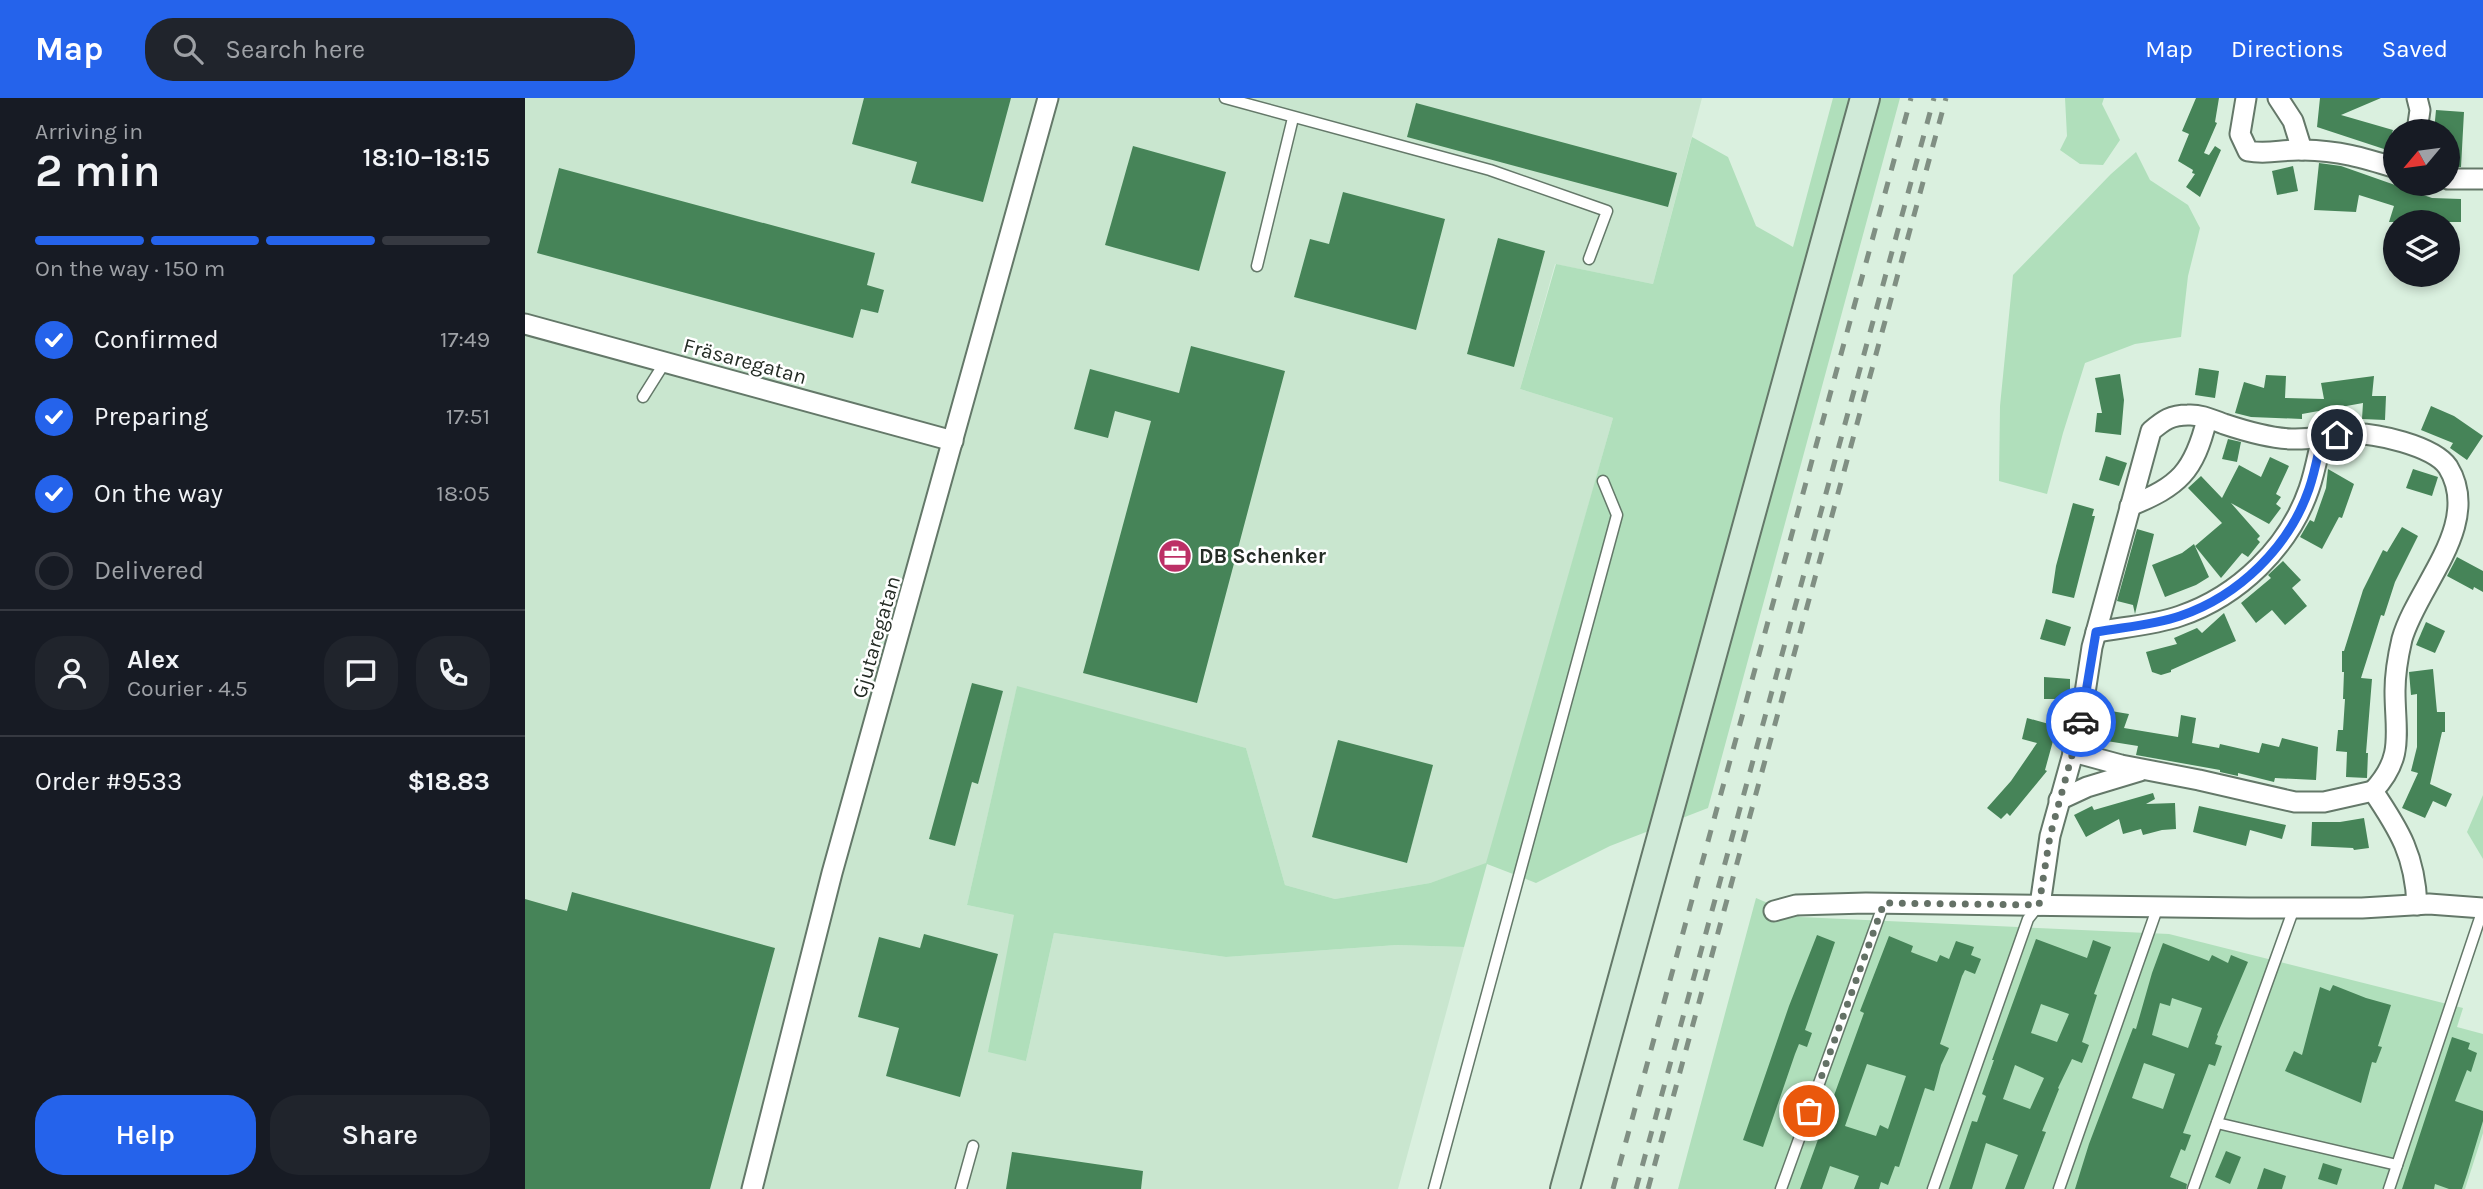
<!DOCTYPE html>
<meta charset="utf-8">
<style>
:root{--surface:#171b24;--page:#20242c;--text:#f1f3f6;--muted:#9ea1a6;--line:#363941;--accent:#2563eb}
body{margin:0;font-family:Karla,sans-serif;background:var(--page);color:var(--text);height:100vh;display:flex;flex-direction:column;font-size:26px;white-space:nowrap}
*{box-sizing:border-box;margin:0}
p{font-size:23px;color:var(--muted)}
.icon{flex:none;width:38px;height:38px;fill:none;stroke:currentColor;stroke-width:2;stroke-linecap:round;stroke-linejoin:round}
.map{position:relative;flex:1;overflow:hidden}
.details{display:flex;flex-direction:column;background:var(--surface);width:525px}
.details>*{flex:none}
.needle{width:46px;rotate:241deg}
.tools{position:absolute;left:1858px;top:21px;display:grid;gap:14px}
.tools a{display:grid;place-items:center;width:77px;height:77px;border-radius:50%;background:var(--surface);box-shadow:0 4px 10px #0003;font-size:35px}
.pin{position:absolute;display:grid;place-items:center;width:60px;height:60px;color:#fff;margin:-30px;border:4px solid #fff;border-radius:50%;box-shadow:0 2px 7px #0007}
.courier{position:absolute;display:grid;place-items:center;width:70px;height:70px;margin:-35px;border:5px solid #2563eb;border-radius:50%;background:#fff;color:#222;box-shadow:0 2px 9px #0007}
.head em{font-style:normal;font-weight:600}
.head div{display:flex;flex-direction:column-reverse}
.head{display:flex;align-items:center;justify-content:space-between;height:119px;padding:0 35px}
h1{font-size:46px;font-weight:600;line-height:52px}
.bar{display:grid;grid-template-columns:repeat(4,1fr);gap:10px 7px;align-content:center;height:84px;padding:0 35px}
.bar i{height:9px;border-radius:5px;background:var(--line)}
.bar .active{background:var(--accent)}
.bar p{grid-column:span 4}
.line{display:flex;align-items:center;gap:18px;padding:0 35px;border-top:2px solid var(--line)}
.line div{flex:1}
.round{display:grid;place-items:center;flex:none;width:74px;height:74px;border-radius:28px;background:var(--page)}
ol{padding:0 35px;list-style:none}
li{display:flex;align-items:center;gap:21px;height:77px}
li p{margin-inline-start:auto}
li .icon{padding:7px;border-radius:50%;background:var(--accent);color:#fff;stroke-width:4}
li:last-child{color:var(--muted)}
li i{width:38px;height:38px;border:4px solid var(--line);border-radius:50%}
.primary-button{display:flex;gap:14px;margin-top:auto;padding:14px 35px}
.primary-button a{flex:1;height:80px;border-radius:28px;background:var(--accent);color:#fff;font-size:28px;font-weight:600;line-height:80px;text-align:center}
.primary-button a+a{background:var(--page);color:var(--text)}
header{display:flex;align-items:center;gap:42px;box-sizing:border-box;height:98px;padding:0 35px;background:var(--accent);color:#fff}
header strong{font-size:33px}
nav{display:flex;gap:38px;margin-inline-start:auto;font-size:24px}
.search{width:490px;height:63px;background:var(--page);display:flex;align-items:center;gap:18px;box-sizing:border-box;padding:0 24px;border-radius:28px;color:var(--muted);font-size:26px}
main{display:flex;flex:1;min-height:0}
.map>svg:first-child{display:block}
.built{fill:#c9e6cf}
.green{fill:#b0dfbb}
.building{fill:#468458;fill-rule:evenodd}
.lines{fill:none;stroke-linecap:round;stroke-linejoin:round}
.service-casing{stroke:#647869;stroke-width:13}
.minor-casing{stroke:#647869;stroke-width:23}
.secondary-casing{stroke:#647869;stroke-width:32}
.service{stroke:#fff;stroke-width:10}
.minor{stroke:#fff;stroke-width:19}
.secondary{stroke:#d0ead8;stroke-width:28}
.rail{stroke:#808f83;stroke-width:5;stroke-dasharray:12 12;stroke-linecap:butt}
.done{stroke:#647166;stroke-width:7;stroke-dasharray:0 12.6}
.route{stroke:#2563eb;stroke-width:9}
.labels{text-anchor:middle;stroke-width:5;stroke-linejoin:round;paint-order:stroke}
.street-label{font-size:21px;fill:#242c25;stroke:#fff}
.poi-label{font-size:21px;font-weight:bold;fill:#242c25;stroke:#fff;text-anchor:start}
</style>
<header>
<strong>Map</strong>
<div class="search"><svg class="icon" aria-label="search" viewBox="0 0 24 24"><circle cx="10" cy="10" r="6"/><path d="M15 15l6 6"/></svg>Search here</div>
<nav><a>Map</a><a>Directions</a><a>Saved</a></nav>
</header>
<main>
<section class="details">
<div class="head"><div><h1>2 min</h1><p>Arriving in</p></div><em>18:10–18:15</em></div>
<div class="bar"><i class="active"></i><i class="active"></i><i class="active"></i><i></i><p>On the way · 150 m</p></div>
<ol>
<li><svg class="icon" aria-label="check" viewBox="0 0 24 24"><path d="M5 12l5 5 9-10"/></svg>Confirmed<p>17:49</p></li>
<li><svg class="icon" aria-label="check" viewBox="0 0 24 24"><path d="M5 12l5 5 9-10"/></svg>Preparing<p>17:51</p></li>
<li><svg class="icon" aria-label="check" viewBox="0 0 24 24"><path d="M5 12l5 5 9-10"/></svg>On the way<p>18:05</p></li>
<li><i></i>Delivered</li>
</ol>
<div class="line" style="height:126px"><a class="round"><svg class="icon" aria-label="person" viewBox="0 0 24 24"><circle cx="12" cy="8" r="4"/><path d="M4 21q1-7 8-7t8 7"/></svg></a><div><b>Alex</b><p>Courier · 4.5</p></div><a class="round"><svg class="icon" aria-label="chat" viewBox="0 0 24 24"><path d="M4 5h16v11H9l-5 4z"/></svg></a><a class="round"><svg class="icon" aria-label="phone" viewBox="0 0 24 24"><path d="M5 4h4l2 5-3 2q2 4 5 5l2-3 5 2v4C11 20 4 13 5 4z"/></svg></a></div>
<div class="line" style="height:91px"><div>Order #9533</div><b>$18.83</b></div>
<div class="primary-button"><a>Help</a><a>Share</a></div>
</section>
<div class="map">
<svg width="1958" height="1091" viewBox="0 0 1958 1091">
<rect width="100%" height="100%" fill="#daf0df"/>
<polygon class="built" points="0,0 1177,0 1128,186 1030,166 995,291 1088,320 962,766 905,785 810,801 760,787 721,650 492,589 442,807 489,817 501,963 529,835 701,859 872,847 939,849 873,1091 0,1091"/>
<g class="green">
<polygon points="1308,0 1375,0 1183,710 1085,748 1011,785 962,766 939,849 872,847 701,859 529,835 501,963 463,954 489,817 442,807 492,588 721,650 760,787 810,801 905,785 961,765 1088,320 995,291 1031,166 1128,186 1167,39 1203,59 1231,128 1268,149"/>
<polygon points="1540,0 1579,0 1577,6 1595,42 1578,67 1555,66 1535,52 1542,38"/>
<polygon points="1611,54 1625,82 1663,107 1675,130 1663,178 1656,239 1610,246 1560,265 1538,335 1522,396 1474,383 1475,308 1488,177 1586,76"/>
<polygon points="1958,697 1958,761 1942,734"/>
<polygon points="1231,800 1275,819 1644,836 1938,910 1932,929 1958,936 1958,1035 1940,1091 1153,1091"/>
</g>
<g class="building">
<polygon points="339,0 486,0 458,104 386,85 392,64 327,46"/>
<polygon points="1671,0 1694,0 1690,24 1692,25 1679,55 1684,57 1690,48 1696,52 1675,99 1661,89 1670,76 1667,75 1668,72 1653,63 1664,36 1657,33"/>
<polygon points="1795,0 1856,0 1816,17 1868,32 1862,52 1792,29"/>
<polygon points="891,5 1152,75 1143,109 882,39"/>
<polygon points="1911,12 1939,14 1936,69 1923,69 1923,33 1909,33"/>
<polygon points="608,48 701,74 674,173 580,147"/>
<polygon points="1794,65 1816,68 1907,100 1936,101 1936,124 1864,124 1869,108 1834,97 1831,114 1789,112"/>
<polygon points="1768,68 1773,93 1752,97 1747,73"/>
<polygon points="34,70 350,155 342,187 359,192 353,215 336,211 328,240 12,155"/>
<polygon points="818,94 920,121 891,232 769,199 785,141 804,146"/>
<polygon points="973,140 1020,153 989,269 942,256"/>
<polygon points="666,248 760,273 672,605 558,575 626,323 590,313 583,340 549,331 565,271 654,295"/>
<polygon points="1674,270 1694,273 1690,300 1670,297"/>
<polygon points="1595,276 1599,302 1596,337 1570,334 1572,315 1577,315 1570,280"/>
<polygon points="1741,277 1761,278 1760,300 1799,301 1796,285 1849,278 1847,298 1861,298 1860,322 1837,321 1838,305 1777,316 1777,321 1726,319 1710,315 1719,284 1739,290"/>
<polygon points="1906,308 1929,318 1958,338 1942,362 1925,350 1928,345 1896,332"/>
<polygon points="1703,341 1716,344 1712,364 1697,361"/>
<polygon points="1581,358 1602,365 1594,388 1574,382"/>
<polygon points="1745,359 1764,368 1751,396 1756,399 1751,406 1756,410 1744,426 1706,405 1735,438 1732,441 1735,444 1723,459 1717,455 1696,480 1670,448 1697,425 1663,390 1676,378 1697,400 1714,367 1736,379"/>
<polygon points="1803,371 1829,386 1817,420 1814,419 1797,451 1775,439 1785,422 1789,424 1801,390"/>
<polygon points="1888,371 1913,379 1907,398 1881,390"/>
<polygon points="1548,405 1569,411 1567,418 1570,418 1549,500 1527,495 1531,468"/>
<polygon points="1877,429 1893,438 1870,484 1859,518 1856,517 1836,580 1847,581 1841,655 1843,655 1842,680 1821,679 1822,654 1811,653 1813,632 1818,632 1820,601 1818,601 1819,574 1817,574 1817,553 1819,553 1838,492 1858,452 1862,454"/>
<polygon points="1612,431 1629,436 1610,516 1608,507 1592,503"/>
<polygon points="1669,446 1684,479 1671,487 1640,499 1627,467 1657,455"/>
<polygon points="1932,459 1958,473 1958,494 1949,489 1948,492 1922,478"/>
<polygon points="1758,463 1776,482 1767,490 1782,508 1760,527 1747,512 1731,525 1716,505 1746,480 1743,477"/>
<polygon points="1699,515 1711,543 1646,572 1646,574 1636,577 1627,574 1621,554 1652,546 1649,540 1672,530 1677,535"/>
<polygon points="1521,521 1546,529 1540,548 1515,541"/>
<polygon points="1901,524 1920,533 1910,555 1891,547"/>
<polygon points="1908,571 1912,614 1920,614 1920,634 1917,634 1905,686 1927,696 1921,709 1908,703 1900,720 1877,710 1893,675 1886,673 1892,649 1892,596 1886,597 1884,574"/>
<polygon points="1519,579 1545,581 1545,601 1519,601"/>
<polygon points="447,585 478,593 453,686 447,684 430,748 404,741"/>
<polygon points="1574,611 1604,616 1599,630 1653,639 1656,617 1671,620 1667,645 1694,650 1695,646 1734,655 1737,645 1754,649 1757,640 1793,649 1791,682 1750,680 1749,684 1713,675 1713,678 1695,674 1695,672 1611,657 1613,648 1569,641"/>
<polygon points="1534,613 1536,614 1520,672 1522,673 1485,718 1482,715 1476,721 1462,710 1486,683 1512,645 1497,641 1502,620 1524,626"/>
<polygon points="813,642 908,667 882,765 787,739"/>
<polygon points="1628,695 1630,701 1621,706 1650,705 1651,731 1637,732 1618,737 1616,731 1598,736 1594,721 1561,739 1549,717 1567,708 1569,712"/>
<polygon points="1674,708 1761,727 1757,741 1725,732 1721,748 1668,734"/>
<polygon points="1839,720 1844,750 1829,752 1828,750 1786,748 1787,724 1815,724"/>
<polygon points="47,794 250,850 185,1091 0,1091 0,801 42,813"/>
<polygon points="399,836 473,856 435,999 361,978 374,930 333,919 354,839 395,850"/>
<polygon points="1292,837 1310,844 1280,932 1287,935 1282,949 1274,946 1270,956 1238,1049 1218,1042 1264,908"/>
<path d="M1364,838L1388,848L1386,854L1412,864L1415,857L1424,861L1431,843L1449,849L1446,857L1456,861L1450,876L1440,872L1437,878L1415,946L1424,950L1416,967L1409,993L1400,990L1374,1069L1370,1068L1363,1087L1356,1084L1354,1091H1329L1334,1078L1305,1068L1297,1091H1275L1339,915L1335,913ZM1342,966L1381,978L1363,1031L1355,1027L1351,1038L1320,1028Z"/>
<path d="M1511,841L1562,860L1568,842L1586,849L1569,896L1572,897L1557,944L1564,947L1557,965L1547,961L1533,990L1534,991L1517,1033L1521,1034L1499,1091H1480L1493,1057L1461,1045L1447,1091H1424L1447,1023L1452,1024L1461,998L1457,996L1469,962H1467ZM1516,906L1544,916L1532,944L1506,935ZM1490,967L1519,980L1505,1011L1478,1001Z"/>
<path d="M1638,845L1684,863L1687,857L1703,865L1706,857L1723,864L1692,937L1693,938L1690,946L1697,948L1690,968L1684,966L1658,1035L1666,1037L1660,1053L1656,1051L1645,1079L1662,1086L1661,1091H1550L1564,1046L1608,930L1611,931L1627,875ZM1647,900L1677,910L1663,950L1627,937L1635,905L1645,908ZM1619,965L1650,976L1638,1011L1607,1000Z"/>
<polygon points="1808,887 1841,900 1866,907 1853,948 1857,949 1851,965 1847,964 1836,1005 1760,973 1769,953 1777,957 1795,889 1805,893"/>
<polygon points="1927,939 1945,945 1943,951 1952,955 1946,974 1942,972 1930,1003 1958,1013 1958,1023 1942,1076 1937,1091 1924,1091 1910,1086 1909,1091 1877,1091"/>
<polygon points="1701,1053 1716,1059 1705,1086 1690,1079"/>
<polygon points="487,1054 618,1073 616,1091 481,1091"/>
<polygon points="1798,1065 1817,1071 1812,1087 1793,1081"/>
<polygon points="1739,1070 1761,1078 1757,1091 1732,1091"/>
</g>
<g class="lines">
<g class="service-casing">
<g id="service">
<polyline points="700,0 965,72 1082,113 1064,161"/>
<polyline points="732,168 768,20"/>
<polyline points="118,299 140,264"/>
<polyline points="1692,1025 1872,1067"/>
<polyline points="436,1091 448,1048"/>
<polyline points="909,1091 1092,417 1078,383"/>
<polyline points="1256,1091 1359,805"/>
<polyline points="1408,1091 1503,821 1514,807"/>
<polyline points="1534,1091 1633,808"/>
<polyline points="1668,1091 1769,810"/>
<polyline points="1864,1091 1958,811"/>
</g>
</g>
<g class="minor-casing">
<g id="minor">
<path d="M1721,0L1715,36L1723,53C1743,57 1758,51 1778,52C1815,53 1836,59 1871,70"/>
<polyline points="1753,0 1768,23 1777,52"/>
<polyline points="1892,33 1895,12 1892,0"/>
<polyline points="1923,81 1958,81"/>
<polyline points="0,226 428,343"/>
<path d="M1605,408C1654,388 1669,374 1682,321"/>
<path d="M1571,534C1599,529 1629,527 1655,518C1714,498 1764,449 1784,391C1790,374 1793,356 1797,339"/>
<polyline points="1548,654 1596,667 1674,682 1770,704 1799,704 1848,693"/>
<polyline points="1534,702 1562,689 1615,673"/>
<path d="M1515,807L1525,738L1554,634L1567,549L1626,333C1639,322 1646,317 1663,317C1675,316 1688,322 1699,326C1720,333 1744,340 1766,341C1786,342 1805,337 1825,336C1849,334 1909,348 1923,369C1958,426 1892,488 1877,541C1873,558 1870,576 1870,593C1870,635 1880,659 1848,693C1875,733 1890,758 1892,807"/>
<polyline points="1249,813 1271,807 1341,805 1724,810 1837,810 1904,806 1958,810"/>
<polyline points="227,1091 307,775 523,0"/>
</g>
</g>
<g class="secondary-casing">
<polyline id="secondary" points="1040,1091 1340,0"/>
</g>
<use href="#service" class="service"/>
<use href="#minor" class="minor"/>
<use href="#secondary" class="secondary"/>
<g class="rail">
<polyline points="1088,1091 1386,0"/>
<polyline points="1111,1091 1409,0"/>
<polyline points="1123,1091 1421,0"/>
</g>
</g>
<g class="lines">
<polyline class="done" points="1284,1013 1359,805 1514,807 1525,738 1556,624"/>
<path class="route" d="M1556,624L1571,534C1599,529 1629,527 1655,518C1714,498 1764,449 1784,391C1790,374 1793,356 1797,339L1812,337"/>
</g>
<defs>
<g id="office-disc" transform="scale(1.75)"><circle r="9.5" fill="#bc3066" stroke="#fff"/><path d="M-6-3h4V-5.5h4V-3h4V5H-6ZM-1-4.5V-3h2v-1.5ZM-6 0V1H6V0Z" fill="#fff"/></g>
</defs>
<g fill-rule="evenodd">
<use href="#office-disc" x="650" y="458"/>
</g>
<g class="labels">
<g class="street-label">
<text transform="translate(220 263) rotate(15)" y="7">Fräsaregatan</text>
<text transform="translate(351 539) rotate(-74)" y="7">Gjutaregatan</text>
</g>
<g class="poi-label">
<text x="674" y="465">DB Schenker</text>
</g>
</g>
</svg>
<div class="tools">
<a><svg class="needle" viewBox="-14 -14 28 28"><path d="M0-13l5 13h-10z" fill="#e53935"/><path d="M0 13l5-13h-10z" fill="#9ea1a6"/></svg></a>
<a><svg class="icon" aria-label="layers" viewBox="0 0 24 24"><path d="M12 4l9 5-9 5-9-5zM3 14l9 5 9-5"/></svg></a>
</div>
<div class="pin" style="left:1284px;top:1013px;background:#ea580c"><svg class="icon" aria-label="bag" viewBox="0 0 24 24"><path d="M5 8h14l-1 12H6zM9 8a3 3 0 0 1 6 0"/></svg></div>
<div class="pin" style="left:1812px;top:337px;background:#1f2937"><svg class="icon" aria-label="home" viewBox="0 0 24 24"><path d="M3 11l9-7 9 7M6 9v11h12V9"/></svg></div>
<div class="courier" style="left:1556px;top:624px"><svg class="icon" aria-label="car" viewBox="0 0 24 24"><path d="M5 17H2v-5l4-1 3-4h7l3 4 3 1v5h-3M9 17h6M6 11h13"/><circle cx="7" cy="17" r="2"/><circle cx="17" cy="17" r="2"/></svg></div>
</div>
</main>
